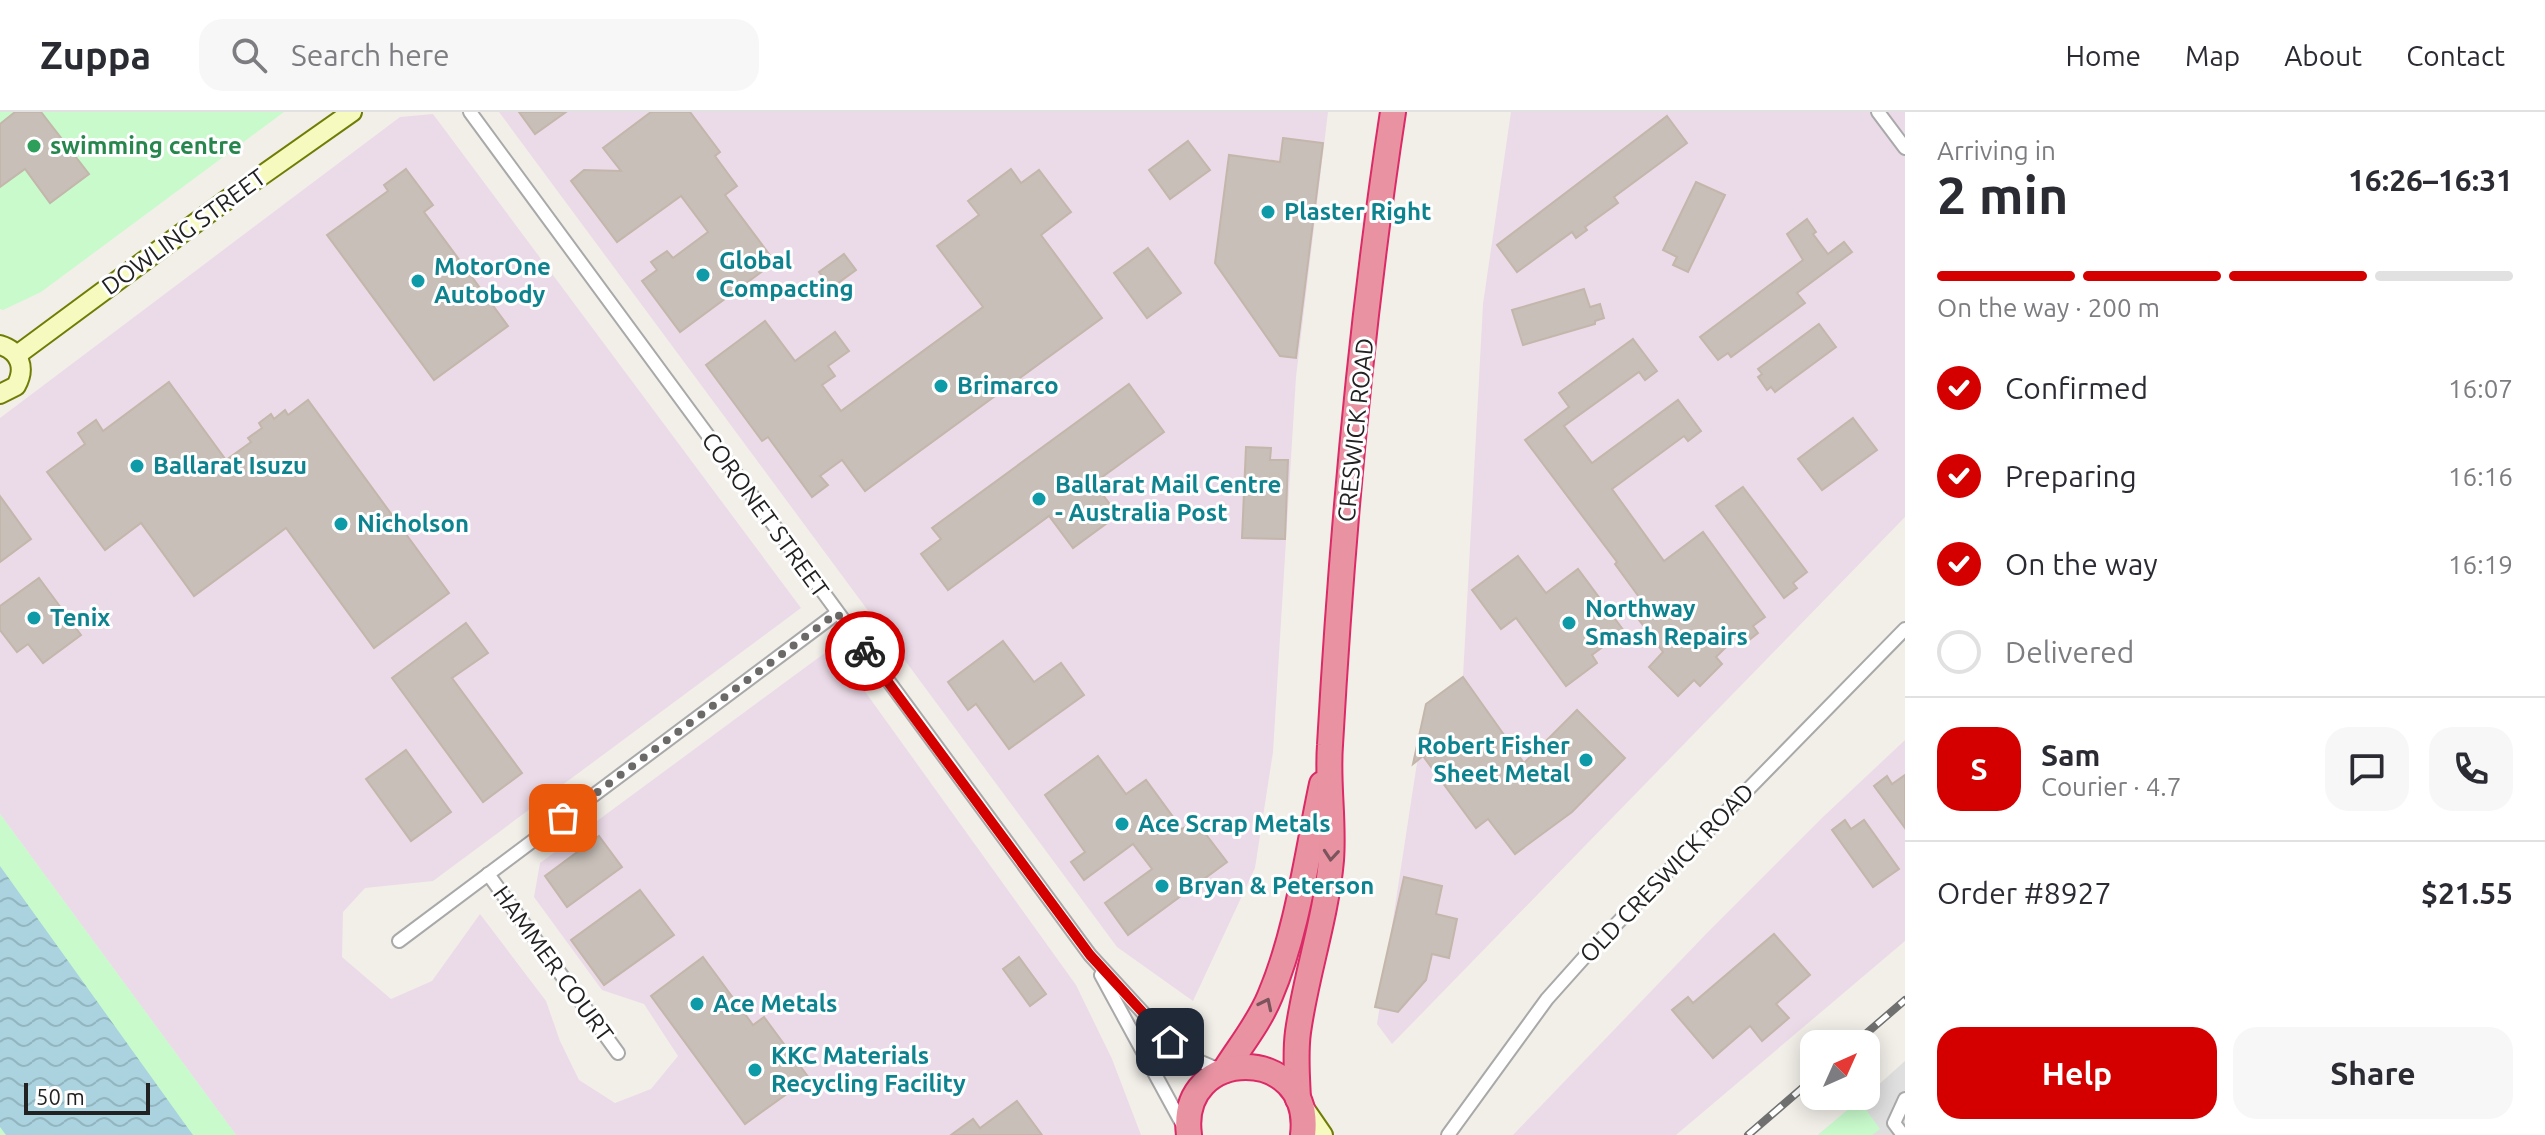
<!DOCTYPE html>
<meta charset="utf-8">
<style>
:root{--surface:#fff;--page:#f7f7f7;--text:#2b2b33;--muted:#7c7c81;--line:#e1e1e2;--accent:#d40000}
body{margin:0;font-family:Ubuntu,sans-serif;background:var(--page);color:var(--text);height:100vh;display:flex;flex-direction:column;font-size:30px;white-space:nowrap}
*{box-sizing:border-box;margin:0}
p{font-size:26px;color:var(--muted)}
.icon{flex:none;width:44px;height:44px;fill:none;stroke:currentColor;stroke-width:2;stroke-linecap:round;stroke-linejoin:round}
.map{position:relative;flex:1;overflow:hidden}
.panel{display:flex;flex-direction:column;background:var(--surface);width:640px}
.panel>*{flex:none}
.needle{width:52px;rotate:45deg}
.fabs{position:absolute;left:1800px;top:918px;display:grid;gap:16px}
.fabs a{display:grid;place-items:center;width:80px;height:80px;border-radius:16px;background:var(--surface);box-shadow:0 4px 20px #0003;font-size:40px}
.scale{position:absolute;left:24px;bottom:20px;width:126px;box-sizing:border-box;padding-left:8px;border:4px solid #222;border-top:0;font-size:22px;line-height:28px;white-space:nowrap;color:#222;-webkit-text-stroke:6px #fff;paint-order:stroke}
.pin{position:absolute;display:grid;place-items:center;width:68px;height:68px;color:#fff;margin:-34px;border-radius:16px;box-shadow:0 4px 12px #0006}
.courier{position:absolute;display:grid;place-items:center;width:80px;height:80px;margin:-40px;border:6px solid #d40000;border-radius:50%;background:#fff;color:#222;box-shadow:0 2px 10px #0007}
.overview em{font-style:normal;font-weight:700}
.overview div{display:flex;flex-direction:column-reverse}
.overview{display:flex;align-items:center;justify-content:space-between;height:136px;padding:0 32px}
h1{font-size:52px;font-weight:700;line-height:60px}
.bar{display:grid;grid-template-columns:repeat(4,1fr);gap:12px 8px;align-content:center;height:96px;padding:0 32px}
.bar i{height:10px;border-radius:6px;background:var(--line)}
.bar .active{background:var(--accent)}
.bar p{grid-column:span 4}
.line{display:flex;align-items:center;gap:20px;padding:0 32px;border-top:2px solid var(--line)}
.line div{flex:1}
.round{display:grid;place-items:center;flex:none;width:84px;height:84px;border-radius:24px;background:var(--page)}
ol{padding:0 32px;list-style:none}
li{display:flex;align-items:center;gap:24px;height:88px}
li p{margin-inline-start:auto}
li .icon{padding:8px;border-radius:50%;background:var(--accent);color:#fff;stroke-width:4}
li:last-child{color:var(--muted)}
li i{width:44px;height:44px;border:4px solid var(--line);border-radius:50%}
.primary-button{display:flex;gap:16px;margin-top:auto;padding:16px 32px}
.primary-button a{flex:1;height:92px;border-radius:24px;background:var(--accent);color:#fff;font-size:32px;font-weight:700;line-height:92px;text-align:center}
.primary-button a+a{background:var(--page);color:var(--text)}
header{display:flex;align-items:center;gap:48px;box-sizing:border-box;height:112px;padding:0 40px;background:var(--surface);border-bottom:2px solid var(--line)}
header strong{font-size:38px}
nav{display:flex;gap:44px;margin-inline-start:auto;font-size:28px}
.search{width:560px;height:72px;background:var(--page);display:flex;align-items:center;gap:20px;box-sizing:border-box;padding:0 28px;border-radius:24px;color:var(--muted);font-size:30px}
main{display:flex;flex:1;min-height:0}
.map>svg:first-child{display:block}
.residential{fill:#e0dfdf}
.industrial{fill:#ebdbe8}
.park{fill:#c8facc}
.water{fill:url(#water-waves)}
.building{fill:#c7bfb8;stroke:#c4b6ab;stroke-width:2}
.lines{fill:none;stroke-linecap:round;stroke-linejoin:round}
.street-casing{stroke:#a9a9a9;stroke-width:16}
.secondary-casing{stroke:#707d05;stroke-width:22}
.highway-casing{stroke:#dc2a67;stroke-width:28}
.street{stroke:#fff;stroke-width:12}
.secondary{stroke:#f7fabf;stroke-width:18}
.highway{stroke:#e892a2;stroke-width:24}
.rail-casing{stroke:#707070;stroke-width:8}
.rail{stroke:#fff;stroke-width:5;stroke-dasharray:15;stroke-linecap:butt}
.oneway{stroke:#7b545c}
.done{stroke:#6b6a68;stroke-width:8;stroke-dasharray:0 14.4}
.route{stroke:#d40000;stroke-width:10}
.leisure-dot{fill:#2e9e5b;stroke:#fff;stroke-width:3}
.culture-dot{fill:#0f9aa8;stroke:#fff;stroke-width:3}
.labels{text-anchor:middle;stroke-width:6;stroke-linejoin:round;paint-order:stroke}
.leisure-label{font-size:24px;font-weight:bold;fill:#27864d;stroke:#fff;text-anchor:start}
.culture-label{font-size:24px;font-weight:bold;fill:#0d838f;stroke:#fff;text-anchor:start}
.street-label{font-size:24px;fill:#222;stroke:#fff}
</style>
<header>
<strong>Zuppa</strong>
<div class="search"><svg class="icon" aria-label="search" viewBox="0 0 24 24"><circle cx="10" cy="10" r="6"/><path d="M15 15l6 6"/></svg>Search here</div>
<nav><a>Home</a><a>Map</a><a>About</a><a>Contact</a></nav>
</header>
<main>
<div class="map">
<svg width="1905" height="1023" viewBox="0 0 1905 1023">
<defs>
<pattern id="water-waves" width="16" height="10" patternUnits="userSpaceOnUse" patternTransform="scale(2)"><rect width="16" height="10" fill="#aad3df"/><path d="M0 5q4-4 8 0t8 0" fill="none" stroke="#92b5bf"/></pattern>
</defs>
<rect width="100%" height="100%" fill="#f2efe9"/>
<polygon class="residential" points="1905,949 1905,1023 1818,1023 1866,984"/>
<g class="industrial">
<polygon points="499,0 1328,0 1296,265 1273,640 1255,756 1193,889 1117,835"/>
<polygon points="1511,0 1905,0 1905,405 1392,932 1377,912 1426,592 1463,565 1483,192"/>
<polygon points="433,2 801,496 433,769 365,776 343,800 342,845 391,887 432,869 480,802 546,889 560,929 579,968 615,991 651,977 678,944 644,892 602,878 534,785 540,751 833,535 1076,873 1112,947 1141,1023 236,1023 0,702 0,306 400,5"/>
<polygon points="1905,628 1905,829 1676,1023 1513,1023 1706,822 1823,705"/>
</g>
<g class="park">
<polygon points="0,0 284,0 41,180 3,198 0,197"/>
<polygon points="0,702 236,1023 0,1023"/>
<polygon points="1859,988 1880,1017 1872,1023 1818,1023"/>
</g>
<polygon class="water" points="0,754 185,1012 193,1023 6,1023 0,1015"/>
<g class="building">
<polygon points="15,0 41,0 89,62 50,91 25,57 0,75 0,12"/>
<polygon points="519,0 566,0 535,22"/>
<polygon points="651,0 690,0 720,40 715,44 737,74 725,83 775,150 680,220 642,169 657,158 651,150 667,139 673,146 708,120 681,84 617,130 571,69 584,58 621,59 603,36"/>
<polygon points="1667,4 1687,31 1614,85 1618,91 1585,115 1587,118 1576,126 1572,120 1517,160 1497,133"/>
<polygon points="1283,26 1323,31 1296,246 1280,244 1215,151 1229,43 1280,50"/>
<polygon points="1188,29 1210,58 1170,87 1149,58"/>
<polygon points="406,57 433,93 424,100 508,214 434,268 327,123 388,79 384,73"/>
<polygon points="1011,57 1021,71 1039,58 1071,100 1041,123 1102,206 865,379 842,348 820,364 828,373 812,385 768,325 762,329 706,253 765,209 795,249 835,220 849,239 828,254 835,264 822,273 841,299 983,195 937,134 979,103 968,89"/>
<polygon points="1696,70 1725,83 1688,160 1673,153 1677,145 1663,138"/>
<polygon points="1807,107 1816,120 1813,122 1828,142 1844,130 1852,140 1797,181 1805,191 1731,245 1728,241 1718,248 1700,225 1803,148 1787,122"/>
<polygon points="1148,136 1181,181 1147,206 1114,161"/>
<polygon points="844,142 856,158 831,176 819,160"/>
<polygon points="1584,177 1590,195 1600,192 1604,206 1595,209 1595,212 1523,233 1512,198"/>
<polygon points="1819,212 1836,235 1775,280 1771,275 1767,278 1758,265 1762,262 1758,257"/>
<polygon points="1633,227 1657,259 1645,268 1639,260 1564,314 1592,351 1678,288 1701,319 1688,329 1684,324 1612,377 1664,449 1703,420 1765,505 1753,514 1758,521 1744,532 1738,523 1716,545 1722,552 1700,574 1694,568 1678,584 1649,555 1663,540 1639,508 1650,500 1615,452 1617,450 1525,328 1569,295 1559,281"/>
<polygon points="169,270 226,348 251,330 248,326 262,316 259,311 271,302 274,307 285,298 288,303 308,288 449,481 374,536 286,416 194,484 141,411 105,438 47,360 85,332 78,321 96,308 103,319"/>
<polygon points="1129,272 1164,320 1094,371 1118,403 1073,436 1049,404 948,478 921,442 941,427 932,416"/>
<polygon points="1853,306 1877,338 1822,378 1798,347"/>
<polygon points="1246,335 1271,336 1270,348 1288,348 1285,427 1242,426"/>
<polygon points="1743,375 1807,460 1793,471 1797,476 1784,486 1716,394"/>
<polygon points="0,384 31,427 0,450"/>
<polygon points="1518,444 1546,481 1578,457 1624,519 1592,543 1597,551 1566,574 1516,506 1501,517 1472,478"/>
<polygon points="39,466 81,523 43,551 28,532 17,540 0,518 0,494"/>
<polygon points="466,511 488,541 452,566 522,661 483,690 392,566"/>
<polygon points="1003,529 1034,570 1061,551 1084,583 1009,637 976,592 968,598 948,570"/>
<polygon points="1463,565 1524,651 1577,598 1625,646 1572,700 1515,742 1488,707 1476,716 1423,644 1413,652 1426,592"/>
<polygon points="406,638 451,700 411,729 366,667"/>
<polygon points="1098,644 1126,682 1146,668 1182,717 1195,708 1227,750 1128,823 1105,791 1152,757 1133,732 1084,768 1071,750 1085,740 1045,683"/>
<polygon points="1905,663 1905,716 1874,674 1887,664 1892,672"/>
<polygon points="1845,708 1851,717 1864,708 1899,757 1873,775 1832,718"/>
<polygon points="599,724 622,755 567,795 545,764"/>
<polygon points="1404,765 1442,774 1436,802 1457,807 1449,846 1432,842 1426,868 1398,900 1375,895"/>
<polygon points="640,778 674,823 604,873 571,828"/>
<polygon points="1774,822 1810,863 1776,892 1789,906 1762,929 1750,914 1713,946 1672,898 1688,885 1693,891"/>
<polygon points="703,845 753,913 764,905 809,966 745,1012 651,884"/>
<polygon points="1019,845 1046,882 1030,894 1003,857"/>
<polygon points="1017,989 1042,1023 951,1023 973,1007 980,1016"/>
</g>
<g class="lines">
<g class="street-casing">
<g id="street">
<polyline points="470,0 1090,843 1170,930 1187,944 1222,959"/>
<polyline points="1878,0 1905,36"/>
<polyline points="488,762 618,941"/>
<polyline points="399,829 837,501"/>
<polyline points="1101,863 1186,1019"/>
<polyline points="1448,1023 1547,887 1589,840 1905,517"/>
<polyline points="1903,1023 1894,1011 1905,987"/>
</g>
</g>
<g class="secondary-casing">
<g id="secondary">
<path d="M0,233C20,239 26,256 16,274L0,282"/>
<polyline points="17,243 224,90 352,0"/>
<polyline points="1301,991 1323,1023"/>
</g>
</g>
<g class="highway-casing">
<g id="highway">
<path d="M1225,958C1240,934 1259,911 1270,884C1298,818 1307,742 1322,672"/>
<path d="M1298,987C1297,964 1295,942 1298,920C1306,862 1326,806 1331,748C1334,709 1327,671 1330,633C1342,421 1361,209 1393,0"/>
<path d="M1189,1023C1177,933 1314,932 1303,1023"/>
</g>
</g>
<use href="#street" class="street"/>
<use href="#secondary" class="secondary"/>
<use href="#highway" class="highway"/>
<g class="rail-casing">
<g id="rail">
<polyline points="1854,932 1905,888"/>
<polyline points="1748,1023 1814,966"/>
</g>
</g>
<use href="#rail" class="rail"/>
</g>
<defs><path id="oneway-chevron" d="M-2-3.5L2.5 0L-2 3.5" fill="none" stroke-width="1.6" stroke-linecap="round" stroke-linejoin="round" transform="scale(2)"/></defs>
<g class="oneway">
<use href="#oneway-chevron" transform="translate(1331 743) rotate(95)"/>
<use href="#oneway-chevron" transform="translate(1266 892) rotate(-64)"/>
</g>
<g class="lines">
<polyline class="done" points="563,706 837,501 865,539"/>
<polyline class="route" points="865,539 1090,843 1170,930"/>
</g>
<circle class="leisure-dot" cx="34" cy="34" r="8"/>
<g class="culture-dot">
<circle cx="1268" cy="100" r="8"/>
<circle cx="703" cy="163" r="8"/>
<circle cx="418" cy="169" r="8"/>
<circle cx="941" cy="274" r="8"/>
<circle cx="137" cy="354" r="8"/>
<circle cx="1039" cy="387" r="8"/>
<circle cx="341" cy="412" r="8"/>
<circle cx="34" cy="506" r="8"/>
<circle cx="1569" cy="511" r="8"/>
<circle cx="1586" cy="648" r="8"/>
<circle cx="1122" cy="712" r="8"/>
<circle cx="1162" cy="774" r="8"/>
<circle cx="697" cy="892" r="8"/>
<circle cx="755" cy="958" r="8"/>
</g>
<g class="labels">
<g class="leisure-label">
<text x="50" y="42">swimming centre</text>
</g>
<g class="culture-label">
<text x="1284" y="108">Plaster Right</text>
<text x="719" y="157">Global<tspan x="719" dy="28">Compacting</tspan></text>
<text x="434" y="163">MotorOne<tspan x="434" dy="28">Autobody</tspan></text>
<text x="957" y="282">Brimarco</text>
<text x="153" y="362">Ballarat Isuzu</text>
<text x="1055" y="381">Ballarat Mail Centre<tspan x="1055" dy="28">- Australia Post</tspan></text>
<text x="357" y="420">Nicholson</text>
<text x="1585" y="505">Northway<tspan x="1585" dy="28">Smash Repairs</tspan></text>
<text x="50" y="514">Tenix</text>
<text x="1570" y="642" text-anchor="end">Robert Fisher<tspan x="1570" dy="28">Sheet Metal</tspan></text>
<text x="1138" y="720">Ace Scrap Metals</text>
<text x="1178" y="782">Bryan &amp; Peterson</text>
<text x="713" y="900">Ace Metals</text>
<text x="771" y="952">KKC Materials<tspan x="771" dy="28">Recycling Facility</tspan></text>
</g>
<g class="street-label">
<text transform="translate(184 120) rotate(-36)" y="8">DOWLING STREET</text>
<text transform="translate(1356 318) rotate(-84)" y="8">CRESWICK ROAD</text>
<text transform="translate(765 403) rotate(54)" y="8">CORONET STREET</text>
<text transform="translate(1667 761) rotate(-46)" y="8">OLD CRESWICK ROAD</text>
<text transform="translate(553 852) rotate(54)" y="8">HAMMER COURT</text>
</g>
</g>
</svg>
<div class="fabs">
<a><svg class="needle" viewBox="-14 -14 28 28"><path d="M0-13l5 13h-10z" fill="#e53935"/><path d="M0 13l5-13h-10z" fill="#7c7c81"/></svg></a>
</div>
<div class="scale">50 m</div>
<div class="pin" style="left:563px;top:706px;background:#ea580c"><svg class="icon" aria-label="bag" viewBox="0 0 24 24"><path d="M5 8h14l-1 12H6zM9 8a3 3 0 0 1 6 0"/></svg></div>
<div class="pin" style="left:1170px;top:930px;background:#1f2937"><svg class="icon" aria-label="home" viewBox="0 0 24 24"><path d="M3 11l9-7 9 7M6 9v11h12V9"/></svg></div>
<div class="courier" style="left:865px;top:539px"><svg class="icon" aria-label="bike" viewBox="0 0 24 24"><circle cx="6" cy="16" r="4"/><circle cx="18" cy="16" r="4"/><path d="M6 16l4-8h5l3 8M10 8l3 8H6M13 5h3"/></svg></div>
</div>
<section class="panel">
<div class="overview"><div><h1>2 min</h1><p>Arriving in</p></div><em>16:26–16:31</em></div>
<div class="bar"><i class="active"></i><i class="active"></i><i class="active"></i><i></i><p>On the way · 200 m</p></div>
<ol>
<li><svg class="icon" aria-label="check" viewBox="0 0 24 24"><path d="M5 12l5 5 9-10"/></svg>Confirmed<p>16:07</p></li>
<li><svg class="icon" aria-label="check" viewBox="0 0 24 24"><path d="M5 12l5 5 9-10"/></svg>Preparing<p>16:16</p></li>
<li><svg class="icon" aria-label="check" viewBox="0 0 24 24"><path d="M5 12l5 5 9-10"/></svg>On the way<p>16:19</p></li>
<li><i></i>Delivered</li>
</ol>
<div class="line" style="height:144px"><b class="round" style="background:var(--accent);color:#fff">S</b><div><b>Sam</b><p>Courier · 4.7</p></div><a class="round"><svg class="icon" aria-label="chat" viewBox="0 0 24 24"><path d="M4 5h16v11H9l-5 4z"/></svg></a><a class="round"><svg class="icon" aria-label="phone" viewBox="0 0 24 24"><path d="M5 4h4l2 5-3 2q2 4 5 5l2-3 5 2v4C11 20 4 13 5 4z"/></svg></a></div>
<div class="line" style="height:104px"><div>Order #8927</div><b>$21.55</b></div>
<div class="primary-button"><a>Help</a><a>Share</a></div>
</section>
</main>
